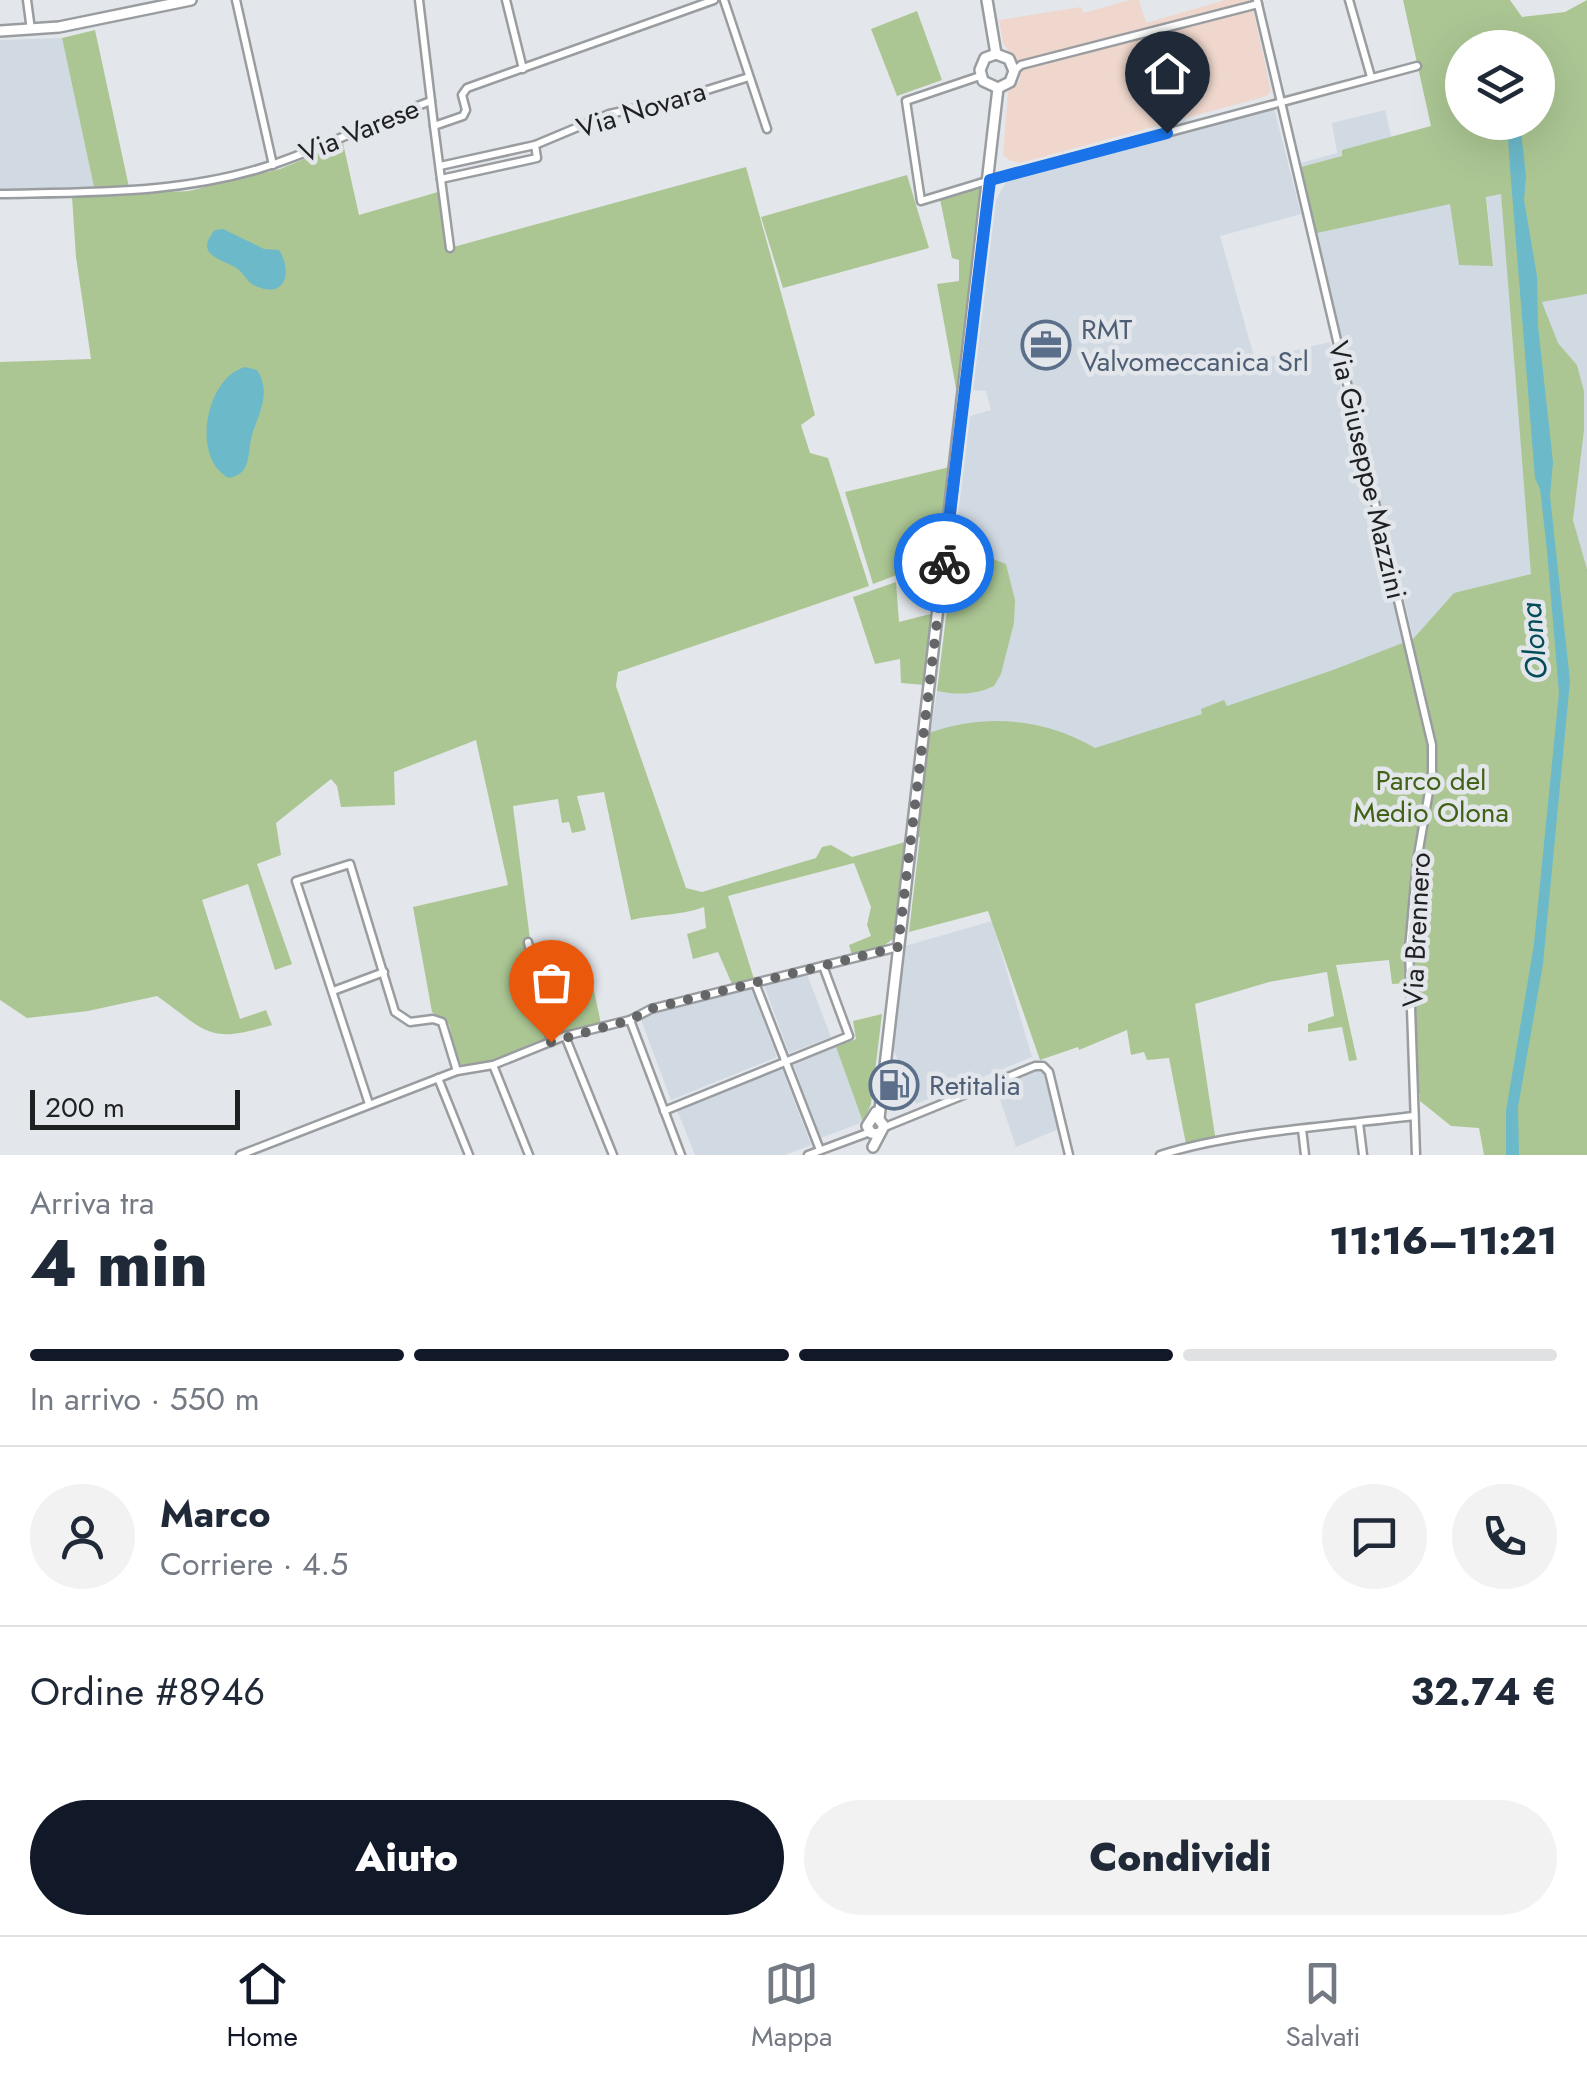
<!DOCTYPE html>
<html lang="it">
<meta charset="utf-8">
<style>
:root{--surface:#fff;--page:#f2f2f3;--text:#1f2937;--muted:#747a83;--line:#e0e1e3;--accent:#111827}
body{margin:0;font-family:Jost,sans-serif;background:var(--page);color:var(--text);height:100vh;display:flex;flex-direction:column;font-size:38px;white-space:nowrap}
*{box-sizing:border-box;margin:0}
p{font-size:32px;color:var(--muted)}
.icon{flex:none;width:55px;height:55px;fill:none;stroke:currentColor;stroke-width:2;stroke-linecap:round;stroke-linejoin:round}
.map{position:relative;height:1155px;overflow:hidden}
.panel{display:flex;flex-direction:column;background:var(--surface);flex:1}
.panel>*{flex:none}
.buttons{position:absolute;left:1445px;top:30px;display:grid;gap:20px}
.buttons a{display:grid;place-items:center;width:110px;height:110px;border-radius:50%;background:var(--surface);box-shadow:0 10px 40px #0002;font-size:50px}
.scale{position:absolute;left:30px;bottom:25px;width:210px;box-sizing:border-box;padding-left:10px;border:5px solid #1f2022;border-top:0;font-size:28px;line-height:35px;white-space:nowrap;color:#1f2022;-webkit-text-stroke:8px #e3e7eb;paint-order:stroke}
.pin{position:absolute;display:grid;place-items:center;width:85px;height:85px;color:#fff;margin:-102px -42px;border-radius:50% 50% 50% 0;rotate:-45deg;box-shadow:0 0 10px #0007}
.pin .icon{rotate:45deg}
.courier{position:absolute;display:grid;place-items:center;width:100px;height:100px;margin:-50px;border:8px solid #1a73e8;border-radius:50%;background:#fff;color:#222;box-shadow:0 2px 12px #0007}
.overview em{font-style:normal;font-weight:800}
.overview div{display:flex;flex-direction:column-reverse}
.overview{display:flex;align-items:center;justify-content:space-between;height:170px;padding:0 30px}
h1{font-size:65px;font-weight:800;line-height:75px}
.bar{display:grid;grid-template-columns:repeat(4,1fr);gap:15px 10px;align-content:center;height:120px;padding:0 30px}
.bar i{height:12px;border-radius:8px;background:var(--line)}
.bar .selected{background:var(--accent)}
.bar p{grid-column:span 4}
.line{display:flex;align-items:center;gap:25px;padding:0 30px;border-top:2px solid var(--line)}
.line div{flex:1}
.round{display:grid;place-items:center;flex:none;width:105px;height:105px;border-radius:52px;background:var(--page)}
.primary-button{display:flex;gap:20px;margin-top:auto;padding:20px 30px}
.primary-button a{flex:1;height:115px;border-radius:60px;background:var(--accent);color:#fff;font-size:40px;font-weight:800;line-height:115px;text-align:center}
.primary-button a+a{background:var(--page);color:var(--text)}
.tab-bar{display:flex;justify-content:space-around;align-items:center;height:140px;border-top:2px solid var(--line);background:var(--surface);font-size:28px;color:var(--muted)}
.tab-bar a{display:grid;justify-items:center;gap:5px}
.tab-bar .selected{color:var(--accent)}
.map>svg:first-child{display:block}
.commercial{fill:#efd7cd}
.built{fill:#d1dae3}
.green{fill:#abc693;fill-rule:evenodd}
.water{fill:#6cb9ca}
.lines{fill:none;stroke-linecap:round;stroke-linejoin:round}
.street-casing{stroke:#9a9da0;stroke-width:11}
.secondary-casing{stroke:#9a9da0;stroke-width:14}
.street{stroke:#fff;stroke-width:6}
.secondary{stroke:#fff;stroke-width:9}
.done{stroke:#646668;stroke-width:10;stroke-dasharray:0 18}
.route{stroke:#1a73e8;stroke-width:12}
.labels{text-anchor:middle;stroke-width:9;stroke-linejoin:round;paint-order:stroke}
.street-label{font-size:28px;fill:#1f2022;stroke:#e3e7eb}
.service-label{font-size:28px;fill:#4e5e75;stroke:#e3e7eb;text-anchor:start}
.park-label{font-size:28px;fill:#416216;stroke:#e3e7eb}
.water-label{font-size:30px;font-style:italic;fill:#044c59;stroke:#e3e7eb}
</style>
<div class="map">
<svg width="1587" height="1155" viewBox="0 0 1587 1155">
<rect width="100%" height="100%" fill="#e3e7eb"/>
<polygon class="commercial" points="1129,0 1139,0 1146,23 1225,0 1251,0 1271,91 1267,96 1020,163 1009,160 1003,155 1008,92 1020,81 1020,67 1003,43 999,20 1081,7 1084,13"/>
<g class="built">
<polygon points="62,38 94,187 0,189 0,40"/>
<polygon points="1274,108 1301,214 1220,236 1255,360 1330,342 1419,708 1342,678 914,839 937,691 970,416 991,410 986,391 973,390 996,200 1006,182"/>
<polygon points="1385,110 1405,191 1448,181 1493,265 1480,126 1496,124 1546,689 1438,742 1300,163 1337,153 1332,123"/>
<polygon points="1587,294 1587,569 1573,520 1584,431 1584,391 1577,365 1558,343 1542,301"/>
<polygon points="992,921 1032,1057 916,1104 892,1046 905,946"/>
<polygon points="807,974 831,1037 789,1053 764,985"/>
<polygon points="751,988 777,1057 671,1100 641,1020 651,1014"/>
<polygon points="836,1047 863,1122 821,1138 794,1066 795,1062"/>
<polygon points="782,1069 811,1145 785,1155 695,1155 677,1110"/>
<polygon points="1036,1071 1046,1074 1059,1129 1016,1147 996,1087"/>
</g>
<g class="green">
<path d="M1403,0H1510L1522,17L1565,12L1587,0V294L1542,302L1558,343L1577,365L1584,391V431L1573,520L1587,569V1155H1484L1479,1128L1451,1126L1420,1101V1094L1414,1088L1409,983L1392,984L1389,960L1336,965L1357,1060L1349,1061L1342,1027L1308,1032V1024L1334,1016L1327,972L1269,982L1195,1004L1216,1142L1186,1144L1169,1058L1147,1060L1144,1052L1131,1055L1127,1030L1079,1050L1078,1047L1040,1060L988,911L909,932L920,837L914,838L929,733C984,713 1044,718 1095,748L1202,714L1201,709L1224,700L1227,706L1333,670L1413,639L1454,593L1531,574L1501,194L1486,197L1493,266L1459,265L1450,204L1317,233L1301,167L1342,156V150L1431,126ZM1462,48H1538V122H1462Z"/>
<polygon points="917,11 942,80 897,96 871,29"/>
<polygon points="95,30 129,187 94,187 62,38"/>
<path d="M343,143L359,215L438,192L446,249L746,167L815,415L801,425L810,453L828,458L869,586L618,672L616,686L686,888L702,892L816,858L822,847L831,845L852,857L905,842L893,939L882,947L852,955L849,945L871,936L867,925L871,907L854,863L728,896L754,979L732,984L718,952L693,959L687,934L706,928L704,907C680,916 655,914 631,920L604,792L577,796L586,830L572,833L569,822L562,823L558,799L513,806L533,963L548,1039L491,1062L461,1065L457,1062L449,1024L432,1012L413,907L508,885L476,740L394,772L395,805L341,807L337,786L331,779L276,823L281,855L257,864L292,964L275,970L248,884L202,900L240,1019L266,1010L272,1025C207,1044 209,1033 157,996L88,1011L27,1018L0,1000V362L91,359L76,257L72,197L189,191L280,169Z"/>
<polygon points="907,175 929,248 783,288 761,217"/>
<polygon points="981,187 983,188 958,399 937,284 959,281 959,260 952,258 940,199"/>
<polygon points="950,467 939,559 873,584 845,492"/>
<path d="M955,544L1006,564L1015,600L1014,623L1001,674L994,686C975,695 958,695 937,691Z"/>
<polygon points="896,582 899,622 934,613 925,685 901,683 900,659 875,664 853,597"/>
<polygon points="591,976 601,1024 552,1037 539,984"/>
<polygon points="882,1014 871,1104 863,1122 836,1047 856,1039 853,1021"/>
</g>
<g class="water">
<polygon points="1520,123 1526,176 1524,200 1537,276 1538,326 1553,462 1550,496 1570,681 1543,964 1518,1107 1519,1155 1506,1155 1506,1111 1534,944 1559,693 1547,550 1540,489 1535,478 1510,168 1507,123"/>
<path d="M223,229L264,249L279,250C292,270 287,298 258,287C246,283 245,273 235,267C217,258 195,253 215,230Z"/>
<path d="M245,367L257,370C271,392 260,411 253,432C246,451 254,473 229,478C190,458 206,377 245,367Z"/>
</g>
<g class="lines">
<g class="street-casing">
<g id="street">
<polyline points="27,0 31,30"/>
<polyline points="236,0 273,165"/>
<polyline points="419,0 431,101"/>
<polyline points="506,0 523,69"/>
<polyline points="724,0 767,129"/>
<polyline points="1257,0 1432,745 1432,774 1417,861 1409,949 1416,1155"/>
<polyline points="1349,0 1371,77"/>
<polyline points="1014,71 1021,65 1258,4"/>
<polyline points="980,76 906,101 921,201 990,180 1417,66"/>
<polyline points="434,126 450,248"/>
<polyline points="440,166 535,145 609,114 675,100 749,77"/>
<polyline points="441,179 537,158 535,145"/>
<path d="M0,194C91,192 187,194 274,164C327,146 378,120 431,101L434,126L463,116L466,110L462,95L467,88L714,0"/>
<polyline points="528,942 551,1042"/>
<polyline points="755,983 820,1150"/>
<polyline points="333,991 384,972"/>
<polyline points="630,1020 681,1155"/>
<polyline points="565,1036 613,1155"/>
<polyline points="493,1065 529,1155"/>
<polyline points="438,1078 469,1155"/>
<polyline points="369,1104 296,881 350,864 395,1012 410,1022 433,1019 442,1022 457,1071"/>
<polyline points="664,1111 849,1036 823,966"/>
<polyline points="1359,1123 1363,1155"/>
<polyline points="885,1127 1035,1066 1043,1066 1049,1072 1069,1155"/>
<polyline points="1302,1129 1305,1155"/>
<polyline points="240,1155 457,1071 493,1065 565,1036 630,1020 651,1009 898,947"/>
<polyline points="808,1155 870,1132"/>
<path d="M1160,1155C1237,1131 1333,1126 1414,1116"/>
</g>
</g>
<g class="secondary-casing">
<g id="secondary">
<polyline points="987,0 996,54"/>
<polyline points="0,31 59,27 191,0"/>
<polyline points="996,54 985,58 980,70 983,81 998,88"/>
<polyline points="996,54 1009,59 1014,71 1010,82 998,88"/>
<polyline points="876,1112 867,1126 871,1133 878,1134"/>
<polyline points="879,1118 998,88"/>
<polyline points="873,1147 884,1126 877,1117"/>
</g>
</g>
<use href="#street" class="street"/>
<use href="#secondary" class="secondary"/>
</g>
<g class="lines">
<polyline class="done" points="551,1042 630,1020 650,1009 898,947 944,563"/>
<polyline class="route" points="944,563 990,180 1167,133"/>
</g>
<defs>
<g id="office-ring" transform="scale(2.5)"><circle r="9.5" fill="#e3e7eb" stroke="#5c6f8a" stroke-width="1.5"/><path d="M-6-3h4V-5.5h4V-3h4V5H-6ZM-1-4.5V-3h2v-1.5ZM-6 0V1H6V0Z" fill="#5c6f8a"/></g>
<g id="fuel-ring" transform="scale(2.5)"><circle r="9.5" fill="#e3e7eb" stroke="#5c6f8a" stroke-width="1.5"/><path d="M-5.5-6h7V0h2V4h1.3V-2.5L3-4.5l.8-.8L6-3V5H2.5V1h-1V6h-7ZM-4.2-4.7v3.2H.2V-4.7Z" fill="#5c6f8a"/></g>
</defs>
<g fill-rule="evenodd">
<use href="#office-ring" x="1046" y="345"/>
<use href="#fuel-ring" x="894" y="1085"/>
</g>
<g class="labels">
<g class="street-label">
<text transform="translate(641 109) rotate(-17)" y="10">Via Novara</text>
<text transform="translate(359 130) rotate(-22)" y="10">Via Varese</text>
<text transform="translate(1368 470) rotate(77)" y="10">Via Giuseppe Mazzini</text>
<text transform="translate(1416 930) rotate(-87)" y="10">Via Brennero</text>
</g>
<g class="service-label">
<text x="1081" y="339">RMT<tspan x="1081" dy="32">Valvomeccanica Srl</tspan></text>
<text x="929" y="1095">Retitalia</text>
</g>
<g class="park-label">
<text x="1431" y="790">Parco del<tspan x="1431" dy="32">Medio Olona</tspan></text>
</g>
<g class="water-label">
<text transform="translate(1534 641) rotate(-95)" y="10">Olona</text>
</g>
</g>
</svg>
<div class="buttons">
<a><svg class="icon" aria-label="layers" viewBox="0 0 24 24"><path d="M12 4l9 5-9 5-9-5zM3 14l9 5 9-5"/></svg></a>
</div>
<div class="scale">200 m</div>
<div class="pin" style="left:551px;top:1042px;background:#ea580c"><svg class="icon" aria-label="bag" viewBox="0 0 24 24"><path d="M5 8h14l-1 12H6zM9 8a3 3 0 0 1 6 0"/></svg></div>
<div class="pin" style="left:1167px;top:133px;background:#1f2937"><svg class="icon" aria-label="home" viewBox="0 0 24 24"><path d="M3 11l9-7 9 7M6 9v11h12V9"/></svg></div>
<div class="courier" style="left:944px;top:563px"><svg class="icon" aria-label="bike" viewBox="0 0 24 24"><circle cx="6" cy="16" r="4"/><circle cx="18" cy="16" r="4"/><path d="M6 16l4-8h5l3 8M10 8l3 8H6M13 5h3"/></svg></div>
</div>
<section class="panel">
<div class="overview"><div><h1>4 min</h1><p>Arriva tra</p></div><em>11:16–11:21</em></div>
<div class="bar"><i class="selected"></i><i class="selected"></i><i class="selected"></i><i></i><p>In arrivo · 550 m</p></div>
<div class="line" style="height:180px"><a class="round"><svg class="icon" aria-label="person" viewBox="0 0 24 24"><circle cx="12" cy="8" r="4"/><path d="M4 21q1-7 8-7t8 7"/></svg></a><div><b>Marco</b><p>Corriere · 4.5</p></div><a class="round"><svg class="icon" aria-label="chat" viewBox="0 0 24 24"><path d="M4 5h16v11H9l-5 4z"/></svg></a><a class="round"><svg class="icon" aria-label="phone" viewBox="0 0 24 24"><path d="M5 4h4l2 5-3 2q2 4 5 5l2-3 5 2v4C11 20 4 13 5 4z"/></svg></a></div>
<div class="line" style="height:130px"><div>Ordine #8946</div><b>32.74 €</b></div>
<div class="primary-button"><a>Aiuto</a><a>Condividi</a></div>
</section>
<nav class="tab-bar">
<a class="selected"><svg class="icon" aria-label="home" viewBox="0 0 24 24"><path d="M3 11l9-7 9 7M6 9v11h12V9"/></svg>Home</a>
<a><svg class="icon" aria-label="map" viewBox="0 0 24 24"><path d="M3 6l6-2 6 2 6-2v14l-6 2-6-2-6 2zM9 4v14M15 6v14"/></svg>Mappa</a>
<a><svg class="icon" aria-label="saved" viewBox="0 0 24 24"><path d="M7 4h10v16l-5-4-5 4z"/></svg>Salvati</a>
</nav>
